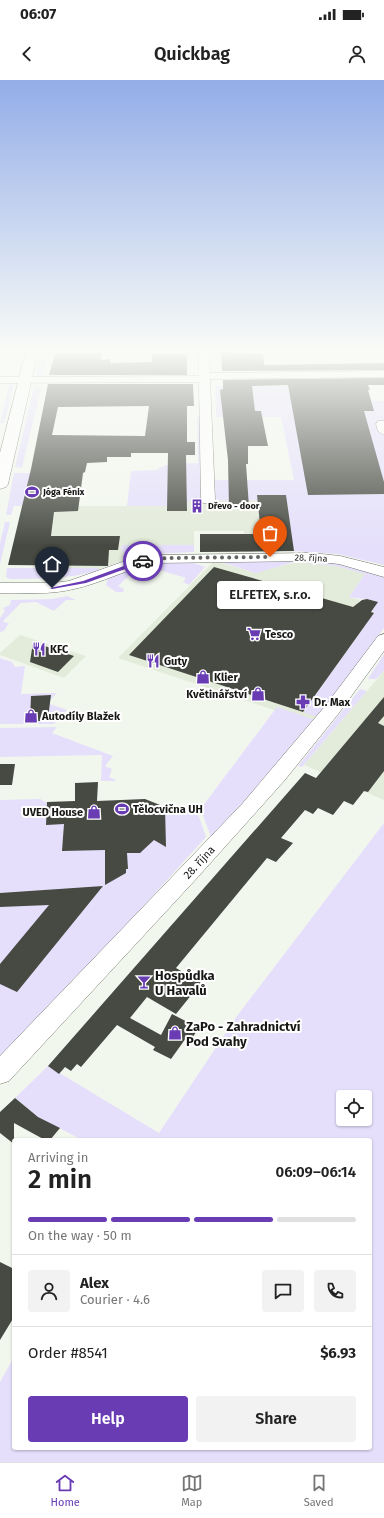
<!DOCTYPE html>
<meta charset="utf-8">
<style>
:root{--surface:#fff;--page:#f2f2f2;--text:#222;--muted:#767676;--line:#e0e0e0;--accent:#693cb4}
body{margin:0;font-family:"Fira Sans",sans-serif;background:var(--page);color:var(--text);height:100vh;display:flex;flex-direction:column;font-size:15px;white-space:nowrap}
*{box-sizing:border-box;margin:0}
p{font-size:13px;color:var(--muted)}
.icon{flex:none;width:22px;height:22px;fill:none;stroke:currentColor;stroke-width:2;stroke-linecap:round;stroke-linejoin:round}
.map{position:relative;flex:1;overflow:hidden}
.details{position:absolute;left:12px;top:1058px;width:360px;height:312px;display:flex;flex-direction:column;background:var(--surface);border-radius:4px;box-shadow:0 1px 3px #0004}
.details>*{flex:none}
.fabs{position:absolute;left:336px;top:1010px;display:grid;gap:8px}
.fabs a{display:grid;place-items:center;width:36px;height:36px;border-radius:4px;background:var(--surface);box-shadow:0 1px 3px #0004;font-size:20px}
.pin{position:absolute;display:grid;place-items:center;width:34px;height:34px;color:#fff;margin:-41px -17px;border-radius:50% 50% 50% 0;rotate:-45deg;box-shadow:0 0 4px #0007}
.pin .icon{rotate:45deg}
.courier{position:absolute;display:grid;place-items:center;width:40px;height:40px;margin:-20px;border:3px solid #693cb4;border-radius:50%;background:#fff;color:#222;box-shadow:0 1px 5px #0007}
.bubble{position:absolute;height:28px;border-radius:4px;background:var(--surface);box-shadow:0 1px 3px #0004;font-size:13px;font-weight:600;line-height:28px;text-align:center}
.overview em{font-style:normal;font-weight:600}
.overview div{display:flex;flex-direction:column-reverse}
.overview{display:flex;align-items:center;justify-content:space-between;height:68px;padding:0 16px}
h1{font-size:26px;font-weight:600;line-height:30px}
.bar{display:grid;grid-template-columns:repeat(4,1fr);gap:6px 4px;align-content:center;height:48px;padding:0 16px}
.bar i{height:5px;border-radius:3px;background:var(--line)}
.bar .active{background:var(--accent)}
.bar p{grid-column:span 4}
.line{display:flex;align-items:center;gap:10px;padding:0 16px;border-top:1px solid var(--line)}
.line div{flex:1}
.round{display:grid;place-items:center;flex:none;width:42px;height:42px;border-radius:4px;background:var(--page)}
.button{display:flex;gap:8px;margin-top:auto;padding:8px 16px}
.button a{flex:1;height:46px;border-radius:4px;background:var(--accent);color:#fff;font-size:16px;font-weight:600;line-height:46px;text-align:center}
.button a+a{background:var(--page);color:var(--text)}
.status{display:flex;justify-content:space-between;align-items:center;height:28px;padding:0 20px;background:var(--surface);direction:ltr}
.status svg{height:11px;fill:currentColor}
header{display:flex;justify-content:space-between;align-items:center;height:52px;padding:0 16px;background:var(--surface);font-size:18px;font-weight:600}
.tabs{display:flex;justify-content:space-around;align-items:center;height:56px;border-top:1px solid var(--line);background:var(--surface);font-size:11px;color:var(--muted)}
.tabs a{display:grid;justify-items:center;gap:2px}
.tabs .active{color:var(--accent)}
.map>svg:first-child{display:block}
.built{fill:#e3ebdb}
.green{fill:#e5dffb;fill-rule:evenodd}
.building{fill:#464a42;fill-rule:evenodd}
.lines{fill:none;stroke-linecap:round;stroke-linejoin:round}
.minor-casing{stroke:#71756d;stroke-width:1}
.primary-casing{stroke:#71756d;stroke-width:1}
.minor{fill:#fff;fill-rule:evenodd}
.primary{fill:#fff;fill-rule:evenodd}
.route{fill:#693cb4}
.done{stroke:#646661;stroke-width:4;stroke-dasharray:0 7.2}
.labels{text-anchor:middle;stroke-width:4;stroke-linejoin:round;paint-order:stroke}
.far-poi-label{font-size:9px;font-weight:bold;fill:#171815;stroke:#fff;text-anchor:start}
.far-street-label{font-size:9px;fill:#171815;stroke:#fff}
.poi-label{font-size:11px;font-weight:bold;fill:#171815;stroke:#fff;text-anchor:start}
.street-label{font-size:11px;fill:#171815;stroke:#fff}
.near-poi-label{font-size:13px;font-weight:bold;fill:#171815;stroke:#fff;text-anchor:start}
</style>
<div class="status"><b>06:07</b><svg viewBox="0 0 49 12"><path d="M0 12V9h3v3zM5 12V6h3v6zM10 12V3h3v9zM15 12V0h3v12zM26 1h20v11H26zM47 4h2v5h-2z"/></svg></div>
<header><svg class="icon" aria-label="back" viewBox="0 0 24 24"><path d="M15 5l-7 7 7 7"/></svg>Quickbag<svg class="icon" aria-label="person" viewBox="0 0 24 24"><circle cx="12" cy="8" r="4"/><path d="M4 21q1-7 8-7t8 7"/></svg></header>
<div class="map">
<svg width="384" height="1382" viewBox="0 0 384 1382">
<rect width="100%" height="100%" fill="#f2f7ee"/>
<g class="built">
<polygon points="286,420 294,471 246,472 244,451 194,451 194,465 122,465 121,470 130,478 100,489 48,488 53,444 39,442 18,442 22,426 187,426 188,421"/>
<polygon points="214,481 256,493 259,491 294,483 309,483 336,486 366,494 349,517 360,520 357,523 359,528 356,527 384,535 313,643 118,578"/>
<polygon points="20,555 86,576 64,598 0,575 0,573"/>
<polygon points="384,591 384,720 304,685"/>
</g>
<g class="green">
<polygon points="41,272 48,272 42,297 36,295"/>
<polygon points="10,302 14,305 4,343 0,343"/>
<polygon points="215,306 291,306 296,323 384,321 384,485 338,474 294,471 286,420 213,421 212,400 294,400 281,337 216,337"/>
<polygon points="34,307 41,308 22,388 15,387"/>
<path d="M197,336H200L202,382L199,383H202L203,421H188V426H127L131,391L157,390C167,381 185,384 198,383Z"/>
<polygon points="14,393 48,393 41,426 14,426 11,435 6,435"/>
<polygon points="5,442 10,442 0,484 0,464"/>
<polygon points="122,465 194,465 194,472 150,474 130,478 121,470"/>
<path d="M163,481H184V483H194L205,487L189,505L183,502L186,498L149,487L139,486L118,506L124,509L123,512H116L106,505L107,500C117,489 148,483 163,481Z"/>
<polygon points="217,481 288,481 294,482 256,493"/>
<path d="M307,481L337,483L384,495V548L318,637L303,632L374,533L371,529H374L376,525L374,521C366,518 358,519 349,517L365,494L336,486L307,483Z"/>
<path d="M7,488H98L99,490C70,499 41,499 10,499L6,497Z"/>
<polygon points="67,516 76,520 66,520 54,531 36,522 21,523 4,540 3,542 9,543 4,551 0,552 0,538 5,531 3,528 10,525 11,520 52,519"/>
<polygon points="384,574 384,591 376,599 368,599"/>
<polygon points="0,578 12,582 15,587 25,586 21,614 57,613 47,623 67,630 54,644 0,644"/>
<polygon points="360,609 365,610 366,612 302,687 298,686"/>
<polygon points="277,627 315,640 256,709 211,757 202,733 199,731"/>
<polygon points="57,647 52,653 113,676 105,686 112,689 109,697 116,700 115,701 101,701 102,675 0,677 0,648"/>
<polygon points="40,719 47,723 164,729 168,723 198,734 206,757 80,896 0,980 0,720"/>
<path d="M384,743V1382H0V1302L14,1277V1368H370V1060H82L38,1037L15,1018L48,986L159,1053L237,936ZM343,1017H365V1039H343Z"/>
</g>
<g class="building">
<polygon points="221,272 263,274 264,285 384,283 384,290 222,291"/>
<polygon points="55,273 102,273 101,280 110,279 110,283 152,282 152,274 187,274 187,295 49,295"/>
<polygon points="384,298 384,305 368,305 370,310 368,310 374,331 364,331 384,402 384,414 308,415 288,305 252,306 255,331 261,331 268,366 248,366 248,384 246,384 249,427 229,427 228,380 220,310 223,309 223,300"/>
<path d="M48,304H193L194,326H187V362H195V375H186L187,431H167L168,373H131V377H107V382L87,383L85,392L83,393L78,431L54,432L51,456H120L118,470H109L108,486L8,485L31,389ZM149,326L145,356L52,355L58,327Z"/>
<polygon points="257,415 286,415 294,471 200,472 200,454 261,454"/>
<polygon points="214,487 353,527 362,520 367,519 378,522 371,532 374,533 303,632 129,575"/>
<polygon points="33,562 74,576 58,592 30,582"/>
<polygon points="51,615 48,638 44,638 44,641 30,641 31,616"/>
<polygon points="384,617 384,636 378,643 384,646 384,691 368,712 364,711 353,725 344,721 333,735 318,728 313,734 305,730 281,758 293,763 276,782 267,778 176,888 201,903 176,934 147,917 130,938 161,955 172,934 199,948 190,961 186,958 171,979 153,970 155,967 117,945 81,987 77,984 71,991 65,987 59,994 48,986 305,693 316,698"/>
<polygon points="0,684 15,684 12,705 0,705"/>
<polygon points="98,702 97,721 145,719 165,727 166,767 154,760 140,773 127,773 128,789 126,789 126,793 105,805 105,770 62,771 64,744 46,745 47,722 75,721 75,703"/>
<polygon points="103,806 17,912 0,904 0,884 49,825 0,827 0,813"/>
<polygon points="15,1018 38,1037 60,1048 50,1060 45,1060 14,1043 14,1064 0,1053 0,1032"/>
<polygon points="0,1182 14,1189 14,1237 0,1260"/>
</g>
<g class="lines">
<g class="minor-casing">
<g id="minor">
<polygon points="199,272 209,272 210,293 384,291 384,297 210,299 215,420 213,423 203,423 201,420 199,302 0,303 0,297 199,296"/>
<polygon points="378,341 384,341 384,355 378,351 376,344"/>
<path d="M312,473L340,476L384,487V497L339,484L312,481L156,483C126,489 102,503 74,509C50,515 24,513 0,513V503H52L69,501L125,481L156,475Z"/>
<polygon points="384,554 384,571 339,633 284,701 197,798 9,1001 0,1004 0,976 242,724 326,625 378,556"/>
</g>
</g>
<g class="primary-casing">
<polygon id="primary" points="26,272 38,272 8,404 6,407 0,409 0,373"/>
</g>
<use href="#minor" class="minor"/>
<use href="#primary" class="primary"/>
</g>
<linearGradient id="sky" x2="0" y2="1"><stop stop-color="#93ade8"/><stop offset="0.58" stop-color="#f9fbf7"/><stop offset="1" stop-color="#f9fbf7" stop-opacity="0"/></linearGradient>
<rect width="384" height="466" fill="url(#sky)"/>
<polygon class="route" points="143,479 145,482 86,503 52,509 50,508 83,501"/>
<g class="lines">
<polyline class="done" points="143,481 167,478 270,477"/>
</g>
<defs>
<g id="stadium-bare" transform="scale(1.08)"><path d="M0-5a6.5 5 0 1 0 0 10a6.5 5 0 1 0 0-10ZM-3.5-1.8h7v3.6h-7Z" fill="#693cb4" stroke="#fff" stroke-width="2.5" paint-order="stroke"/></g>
<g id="building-bare" transform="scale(1.08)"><path d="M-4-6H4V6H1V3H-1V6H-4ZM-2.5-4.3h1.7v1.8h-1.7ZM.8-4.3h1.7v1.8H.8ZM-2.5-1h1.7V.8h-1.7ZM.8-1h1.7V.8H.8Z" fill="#693cb4" stroke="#fff" stroke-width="2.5" paint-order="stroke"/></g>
<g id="supermarket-bare" transform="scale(1.08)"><path d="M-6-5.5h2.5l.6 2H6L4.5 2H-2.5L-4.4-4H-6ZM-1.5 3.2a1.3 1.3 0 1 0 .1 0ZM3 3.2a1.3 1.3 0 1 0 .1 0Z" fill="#693cb4" stroke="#fff" stroke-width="2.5" paint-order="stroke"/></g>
<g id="restaurant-bare" transform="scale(1.08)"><path d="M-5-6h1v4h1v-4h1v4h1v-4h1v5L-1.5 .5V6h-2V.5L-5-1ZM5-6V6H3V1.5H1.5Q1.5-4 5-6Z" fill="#693cb4" stroke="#fff" stroke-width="2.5" paint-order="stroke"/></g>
<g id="shop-bare" transform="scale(1.08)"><path d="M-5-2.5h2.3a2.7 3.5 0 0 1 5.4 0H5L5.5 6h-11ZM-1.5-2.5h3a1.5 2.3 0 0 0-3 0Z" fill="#693cb4" stroke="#fff" stroke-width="2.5" paint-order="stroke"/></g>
<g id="pharmacy-bare" transform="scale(1.08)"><path d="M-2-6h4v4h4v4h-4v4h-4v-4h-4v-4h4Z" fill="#693cb4" stroke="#fff" stroke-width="2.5" paint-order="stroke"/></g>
<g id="bar-bare" transform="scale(1.08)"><path d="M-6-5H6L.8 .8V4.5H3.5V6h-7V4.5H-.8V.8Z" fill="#693cb4" stroke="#fff" stroke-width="2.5" paint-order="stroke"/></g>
</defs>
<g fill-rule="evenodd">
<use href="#stadium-bare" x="32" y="412"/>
<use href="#building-bare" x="197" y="426"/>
<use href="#supermarket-bare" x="254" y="554"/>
<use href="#restaurant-bare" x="39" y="569"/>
<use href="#restaurant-bare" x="153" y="581"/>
<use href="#shop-bare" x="203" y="597"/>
<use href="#shop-bare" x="258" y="614"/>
<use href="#pharmacy-bare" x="303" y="622"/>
<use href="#shop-bare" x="31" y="636"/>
<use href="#stadium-bare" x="122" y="729"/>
<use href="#shop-bare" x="94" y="732"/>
<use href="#bar-bare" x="144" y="902"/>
<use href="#shop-bare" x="175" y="953"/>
</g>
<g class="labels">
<g class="far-poi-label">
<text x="43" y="415">Jóga Fénix</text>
<text x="208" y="429">Dřevo - door</text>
</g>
<g class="far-street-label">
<text transform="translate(311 478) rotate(2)" y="3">28. října</text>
</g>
<g class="poi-label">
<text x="265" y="558">Tesco</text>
<text x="50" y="573">KFC</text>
<text x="164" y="585">Guty</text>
<text x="214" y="601">Klier</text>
<text x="247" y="618" text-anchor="end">Květinářství</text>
<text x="314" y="626">Dr. Max</text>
<text x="42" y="640">Autodíly Blažek</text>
<text x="133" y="733">Tělocvična UH</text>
<text x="83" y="736" text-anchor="end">UVED House</text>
</g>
<g class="street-label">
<text transform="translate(199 782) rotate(-47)" y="4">28. října</text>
</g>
<g class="near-poi-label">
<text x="155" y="900">Hospůdka<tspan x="155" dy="15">U Havalů</tspan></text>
<text x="186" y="951">ZaPo - Zahradnictví<tspan x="186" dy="15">Pod Svahy</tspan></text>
</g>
</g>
</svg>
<div class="fabs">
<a><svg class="icon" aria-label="locate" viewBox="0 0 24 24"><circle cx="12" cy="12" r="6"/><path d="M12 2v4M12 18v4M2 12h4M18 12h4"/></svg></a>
</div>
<div class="pin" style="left:270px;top:477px;background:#ea580c"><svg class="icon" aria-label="bag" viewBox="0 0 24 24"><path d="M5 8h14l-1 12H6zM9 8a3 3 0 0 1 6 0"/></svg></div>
<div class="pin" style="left:52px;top:508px;background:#1f2937"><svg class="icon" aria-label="home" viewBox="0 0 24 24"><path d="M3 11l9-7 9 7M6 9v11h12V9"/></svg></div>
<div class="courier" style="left:143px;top:481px"><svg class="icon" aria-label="car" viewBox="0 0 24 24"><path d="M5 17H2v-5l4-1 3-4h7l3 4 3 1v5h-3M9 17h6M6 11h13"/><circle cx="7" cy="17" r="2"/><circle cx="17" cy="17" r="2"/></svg></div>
<div class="bubble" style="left:217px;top:501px;width:106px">ELFETEX, s.r.o.</div>
<section class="details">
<div class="overview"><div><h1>2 min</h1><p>Arriving in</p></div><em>06:09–06:14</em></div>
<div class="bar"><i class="active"></i><i class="active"></i><i class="active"></i><i></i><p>On the way · 50 m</p></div>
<div class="line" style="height:72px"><a class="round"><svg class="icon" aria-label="person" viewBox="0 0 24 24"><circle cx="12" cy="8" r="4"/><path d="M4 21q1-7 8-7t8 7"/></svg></a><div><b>Alex</b><p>Courier · 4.6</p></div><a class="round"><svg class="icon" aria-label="chat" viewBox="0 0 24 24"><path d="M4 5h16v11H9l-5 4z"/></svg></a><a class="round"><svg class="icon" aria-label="phone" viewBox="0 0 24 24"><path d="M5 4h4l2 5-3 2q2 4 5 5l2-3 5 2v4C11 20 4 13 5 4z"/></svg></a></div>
<div class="line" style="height:52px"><div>Order #8541</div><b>$6.93</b></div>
<div class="button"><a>Help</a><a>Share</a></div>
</section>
</div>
<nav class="tabs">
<a class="active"><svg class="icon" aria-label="home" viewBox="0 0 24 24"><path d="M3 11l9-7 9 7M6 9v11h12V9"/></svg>Home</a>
<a><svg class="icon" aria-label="map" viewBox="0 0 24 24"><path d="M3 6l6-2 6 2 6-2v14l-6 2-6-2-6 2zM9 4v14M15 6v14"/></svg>Map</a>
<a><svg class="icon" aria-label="saved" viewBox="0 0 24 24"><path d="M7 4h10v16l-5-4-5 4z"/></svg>Saved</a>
</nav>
